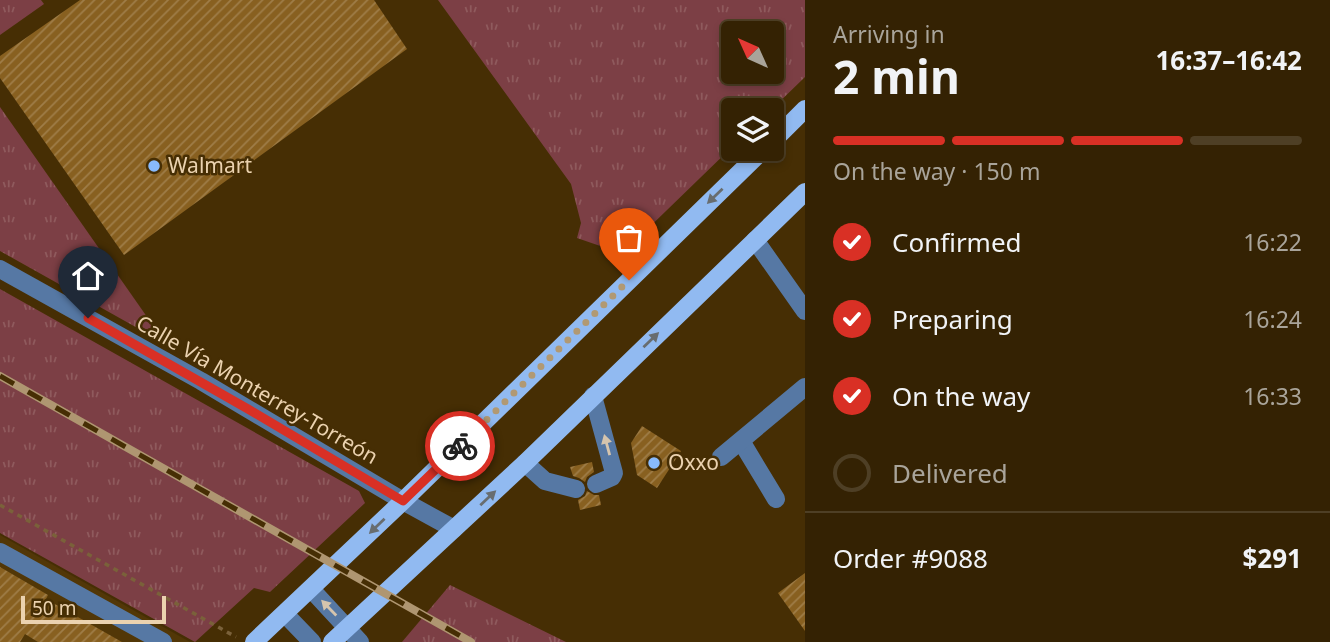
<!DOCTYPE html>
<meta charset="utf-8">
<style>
:root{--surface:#342203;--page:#3f2f12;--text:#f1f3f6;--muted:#a9a49a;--line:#4e3f25;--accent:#d93025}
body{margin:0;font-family:"Noto Sans",sans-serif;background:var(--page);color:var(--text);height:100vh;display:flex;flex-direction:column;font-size:26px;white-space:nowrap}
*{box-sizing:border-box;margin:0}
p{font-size:23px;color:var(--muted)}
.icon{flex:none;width:38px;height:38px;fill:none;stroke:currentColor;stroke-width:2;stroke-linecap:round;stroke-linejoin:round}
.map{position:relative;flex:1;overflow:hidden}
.details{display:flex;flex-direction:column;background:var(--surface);width:525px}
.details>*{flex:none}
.needle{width:46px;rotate:315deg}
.buttons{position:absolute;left:721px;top:21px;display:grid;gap:14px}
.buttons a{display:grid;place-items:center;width:63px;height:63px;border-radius:7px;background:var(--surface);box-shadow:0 4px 10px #0003,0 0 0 2px var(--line);font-size:35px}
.scale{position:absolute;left:21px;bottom:18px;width:145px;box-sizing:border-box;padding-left:7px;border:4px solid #ebd2af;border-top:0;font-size:19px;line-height:24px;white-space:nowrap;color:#ebd2af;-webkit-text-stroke:5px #462e04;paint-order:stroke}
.pin{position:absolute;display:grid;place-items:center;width:60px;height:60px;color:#fff;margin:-72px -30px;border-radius:50% 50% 50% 0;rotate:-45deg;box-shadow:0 0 7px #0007}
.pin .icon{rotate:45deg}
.courier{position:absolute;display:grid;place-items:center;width:70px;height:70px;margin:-35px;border:5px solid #d93025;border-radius:50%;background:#fff;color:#222;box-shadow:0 2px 9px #0007}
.overview em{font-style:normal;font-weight:700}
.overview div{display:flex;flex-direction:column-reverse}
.overview{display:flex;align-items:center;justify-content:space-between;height:119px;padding:0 28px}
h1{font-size:46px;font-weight:700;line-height:52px}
.bar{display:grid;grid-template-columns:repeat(4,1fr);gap:10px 7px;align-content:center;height:84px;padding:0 28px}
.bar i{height:9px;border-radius:5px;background:var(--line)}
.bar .on{background:var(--accent)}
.bar p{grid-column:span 4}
.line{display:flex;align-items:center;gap:18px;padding:0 28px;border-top:2px solid var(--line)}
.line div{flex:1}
ol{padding:0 28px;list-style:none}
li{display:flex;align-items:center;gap:21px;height:77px}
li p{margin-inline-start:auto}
li .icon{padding:7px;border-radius:50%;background:var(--accent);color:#fff;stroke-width:4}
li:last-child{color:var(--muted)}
li i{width:38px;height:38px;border:4px solid var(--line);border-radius:50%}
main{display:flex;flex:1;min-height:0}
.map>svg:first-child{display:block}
.built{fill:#523707}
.grass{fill:url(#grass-tufts);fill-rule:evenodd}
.building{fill:url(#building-hatch)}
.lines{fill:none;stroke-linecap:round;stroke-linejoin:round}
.path{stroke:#7a613a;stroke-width:3.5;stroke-dasharray:5 5;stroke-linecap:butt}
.minor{stroke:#5678a4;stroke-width:18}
.major{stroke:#91baf1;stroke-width:18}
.rail-casing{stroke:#af9671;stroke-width:8}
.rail{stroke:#462e04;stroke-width:5;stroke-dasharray:16;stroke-linecap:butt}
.oneway{fill:#686d6f}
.oneway2{fill:#d5c4ad}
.done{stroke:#b19973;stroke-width:7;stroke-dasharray:0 12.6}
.route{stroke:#d93025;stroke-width:9}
.poi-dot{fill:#88bafc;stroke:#462e04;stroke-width:2.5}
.labels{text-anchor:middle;stroke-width:5;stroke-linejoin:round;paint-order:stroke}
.poi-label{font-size:21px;fill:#ebd2af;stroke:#462e04;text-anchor:start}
.street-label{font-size:21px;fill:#ebd2af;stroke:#462e04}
</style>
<main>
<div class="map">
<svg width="805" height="642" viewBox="0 0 805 642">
<defs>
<pattern id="grass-tufts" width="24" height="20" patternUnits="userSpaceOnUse" patternTransform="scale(1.75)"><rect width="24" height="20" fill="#7c3f45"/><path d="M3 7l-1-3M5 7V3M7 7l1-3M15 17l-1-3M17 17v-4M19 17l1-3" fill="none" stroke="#8f5a5d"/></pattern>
<pattern id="building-hatch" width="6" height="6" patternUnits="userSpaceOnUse" patternTransform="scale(1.75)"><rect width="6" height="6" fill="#886020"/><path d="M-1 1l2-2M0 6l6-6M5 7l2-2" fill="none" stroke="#9f7d48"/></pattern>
</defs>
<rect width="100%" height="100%" fill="#462e04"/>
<polygon class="built" points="0,535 190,642 0,642"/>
<g class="grass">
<polygon points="0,0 41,0 44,4 0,35"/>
<path d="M438,0H805V77L771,110H733V146L633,243L623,249H609L577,238L581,223L571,184ZM772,33V72H733V33Z"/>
<polygon points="0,107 166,344 0,251"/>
<polygon points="0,289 359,491 365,503 270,592 254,588 195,642 0,533"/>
<polygon points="450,585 566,642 402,642"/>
</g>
<g class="building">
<polygon points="80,0 374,0 407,49 124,255 0,78 0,56"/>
<polygon points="642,426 681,451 657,488 637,475 631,443"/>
<polygon points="592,462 594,472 587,477 585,482 579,478 573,476 570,467"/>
<polygon points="587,491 594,495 599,495 601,505 580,510 578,500 585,496"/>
<polygon points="0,567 48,595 46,599 122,642 38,642 25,634 20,642 0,642"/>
<polygon points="805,573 805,631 778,593"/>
</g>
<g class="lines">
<polyline class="path" points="0,505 236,637"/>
<g class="minor">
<polyline points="755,240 805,311"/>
<polyline points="0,269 201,381 403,501 454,529"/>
<polyline points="593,396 614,473 612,477 596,484"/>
<polyline points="741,441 776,499"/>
<polyline points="721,457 805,387"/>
<polyline points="525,463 545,481 576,489"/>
<polyline points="0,552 163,642"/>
<polyline points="311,589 360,642"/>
<polyline points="285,614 312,642"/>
</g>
<g class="major">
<polyline points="772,142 805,109"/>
<polyline points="254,642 403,501 764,149"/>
<polyline points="332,642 525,463 805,192"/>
</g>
<g class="rail-casing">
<polyline id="rail" points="0,376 471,642"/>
</g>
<use href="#rail" class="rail"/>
</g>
<defs><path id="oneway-solid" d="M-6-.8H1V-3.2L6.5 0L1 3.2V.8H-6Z" transform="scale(1.75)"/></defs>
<g class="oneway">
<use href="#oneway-solid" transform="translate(715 196) rotate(136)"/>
<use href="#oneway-solid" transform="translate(651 340) rotate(-44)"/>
<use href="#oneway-solid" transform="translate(488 498) rotate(-43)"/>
<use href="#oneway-solid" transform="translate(377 526) rotate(136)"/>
</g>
<g class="oneway2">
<use href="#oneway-solid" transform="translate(607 445) rotate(-105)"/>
<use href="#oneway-solid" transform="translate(329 608) rotate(-134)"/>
</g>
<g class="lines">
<polyline class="done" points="460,446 629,280"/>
<polyline class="route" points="88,318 248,409 403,501 460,446"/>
</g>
<g class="poi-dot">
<circle cx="154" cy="166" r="7"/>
<circle cx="654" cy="463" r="7"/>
</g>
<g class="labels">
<g class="poi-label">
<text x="168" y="173">Walmart</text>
<text x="668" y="470">Oxxo</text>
</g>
<g class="street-label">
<text transform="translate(257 390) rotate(30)" y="7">Calle Vía Monterrey-Torreón</text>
</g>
</g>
</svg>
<div class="buttons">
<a><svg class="needle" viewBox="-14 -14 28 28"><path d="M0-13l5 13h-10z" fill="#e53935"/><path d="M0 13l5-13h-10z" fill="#a9a49a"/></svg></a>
<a><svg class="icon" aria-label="layers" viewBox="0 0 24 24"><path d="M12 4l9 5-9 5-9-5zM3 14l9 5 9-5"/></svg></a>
</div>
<div class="scale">50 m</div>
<div class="pin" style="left:629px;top:280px;background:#ea580c"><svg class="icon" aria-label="bag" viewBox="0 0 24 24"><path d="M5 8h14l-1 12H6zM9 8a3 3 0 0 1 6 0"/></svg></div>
<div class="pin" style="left:88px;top:318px;background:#1f2937"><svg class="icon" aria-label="home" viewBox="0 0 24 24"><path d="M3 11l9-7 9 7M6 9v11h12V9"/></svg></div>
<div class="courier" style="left:460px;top:446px"><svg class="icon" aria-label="bike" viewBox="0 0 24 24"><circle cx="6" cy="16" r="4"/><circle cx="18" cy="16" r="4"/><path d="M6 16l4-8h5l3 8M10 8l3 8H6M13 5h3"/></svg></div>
</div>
<section class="details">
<div class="overview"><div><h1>2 min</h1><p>Arriving in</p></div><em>16:37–16:42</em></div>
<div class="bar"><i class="on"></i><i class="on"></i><i class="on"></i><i></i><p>On the way · 150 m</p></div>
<ol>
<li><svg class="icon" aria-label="check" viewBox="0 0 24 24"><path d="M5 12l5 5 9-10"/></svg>Confirmed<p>16:22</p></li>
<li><svg class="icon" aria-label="check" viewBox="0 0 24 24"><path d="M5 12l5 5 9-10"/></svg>Preparing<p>16:24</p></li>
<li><svg class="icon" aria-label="check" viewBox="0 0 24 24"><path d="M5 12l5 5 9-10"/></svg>On the way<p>16:33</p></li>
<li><i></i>Delivered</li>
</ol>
<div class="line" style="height:91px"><div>Order #9088</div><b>$291</b></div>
</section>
</main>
